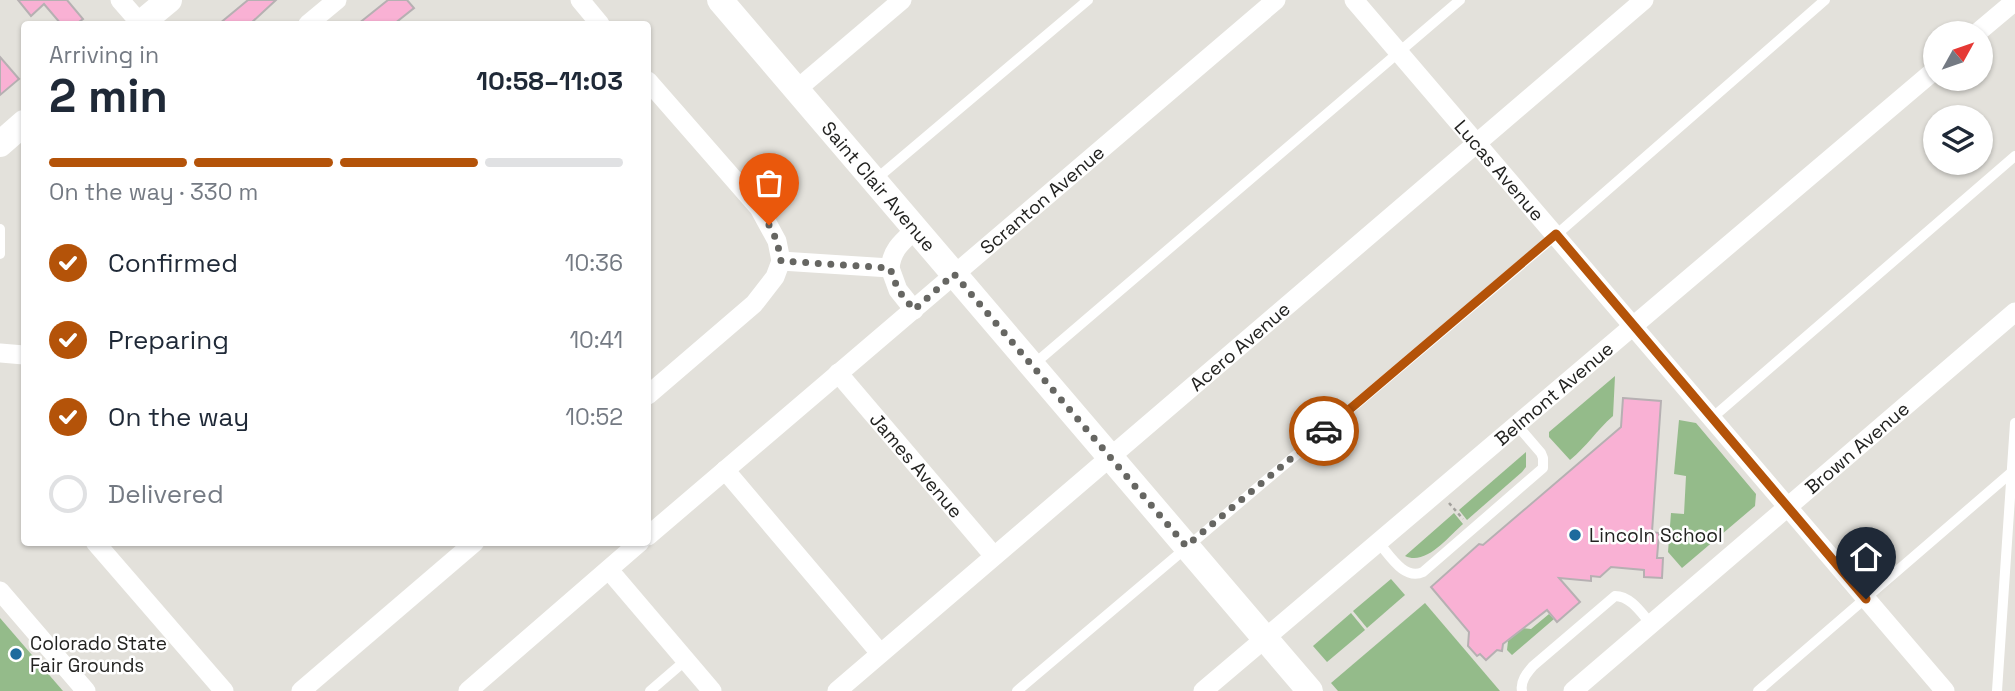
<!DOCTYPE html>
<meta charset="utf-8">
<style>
:root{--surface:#fff;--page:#f6f6f7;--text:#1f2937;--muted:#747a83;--line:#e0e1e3;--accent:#b45309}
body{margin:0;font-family:"Space Grotesk",sans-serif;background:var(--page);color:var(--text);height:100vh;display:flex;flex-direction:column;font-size:26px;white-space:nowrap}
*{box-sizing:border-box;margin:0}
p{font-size:23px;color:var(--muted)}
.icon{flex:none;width:38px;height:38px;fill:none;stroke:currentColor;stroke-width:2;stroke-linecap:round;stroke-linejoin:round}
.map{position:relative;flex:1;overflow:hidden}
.drawer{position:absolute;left:21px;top:21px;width:630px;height:525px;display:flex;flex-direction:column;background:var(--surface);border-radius:7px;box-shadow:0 2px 5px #0004}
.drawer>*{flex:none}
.needle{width:46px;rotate:50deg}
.controls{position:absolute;left:1923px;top:21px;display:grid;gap:14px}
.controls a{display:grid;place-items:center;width:70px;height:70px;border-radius:50%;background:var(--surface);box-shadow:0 2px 5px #0004;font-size:35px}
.pin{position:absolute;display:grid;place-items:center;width:60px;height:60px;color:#fff;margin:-72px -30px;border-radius:50% 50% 50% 0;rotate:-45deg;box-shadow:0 0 7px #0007}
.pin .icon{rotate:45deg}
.courier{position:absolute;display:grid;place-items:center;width:70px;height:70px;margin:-35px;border:5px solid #b45309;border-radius:50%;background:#fff;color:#222;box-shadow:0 2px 9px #0007}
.head em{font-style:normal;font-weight:800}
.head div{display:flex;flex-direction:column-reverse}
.head{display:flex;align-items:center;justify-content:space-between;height:119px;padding:0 28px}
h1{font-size:46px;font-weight:800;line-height:52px}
.bar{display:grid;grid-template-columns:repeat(4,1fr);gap:10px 7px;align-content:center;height:84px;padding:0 28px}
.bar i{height:9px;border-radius:5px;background:var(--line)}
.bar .on{background:var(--accent)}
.bar p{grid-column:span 4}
ol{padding:0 28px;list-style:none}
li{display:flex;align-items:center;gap:21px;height:77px}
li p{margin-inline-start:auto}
li .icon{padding:7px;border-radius:50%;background:var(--accent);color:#fff;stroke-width:4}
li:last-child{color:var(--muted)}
li i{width:38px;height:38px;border:4px solid var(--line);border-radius:50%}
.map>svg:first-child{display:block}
.green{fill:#94bb8a}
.building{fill:#f9b1d4;stroke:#b6b0b2;stroke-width:2}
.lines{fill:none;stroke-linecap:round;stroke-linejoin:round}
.path{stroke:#a3a19d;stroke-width:2.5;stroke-dasharray:3.5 3.5;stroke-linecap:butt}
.lane{stroke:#fff;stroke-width:10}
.street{stroke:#fff;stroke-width:19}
.secondary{stroke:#fff;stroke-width:26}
.done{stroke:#666662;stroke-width:7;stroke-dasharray:0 12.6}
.route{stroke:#b45309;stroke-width:9}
.poi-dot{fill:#1d6b9d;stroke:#fff;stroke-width:2.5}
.labels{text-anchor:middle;stroke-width:5;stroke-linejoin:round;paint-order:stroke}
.street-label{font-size:19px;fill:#232321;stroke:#fff}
.poi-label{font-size:19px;fill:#232321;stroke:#fff;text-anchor:start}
</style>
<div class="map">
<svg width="2015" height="691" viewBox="0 0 2015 691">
<rect width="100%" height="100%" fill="#e3e1db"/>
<g class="green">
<path d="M1615,376L1613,416C1596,431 1587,446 1570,460L1549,437V432Z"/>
<polygon points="1679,420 1696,423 1756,494 1755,506 1682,568 1668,552 1671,513 1684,514 1686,476 1674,474"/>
<polygon points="1526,452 1526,467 1522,472 1467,520 1459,510"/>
<path d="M1454,513L1463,524C1448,537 1426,566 1405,556Z"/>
<polygon points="1391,579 1405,595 1367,628 1353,611"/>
<polygon points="1425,603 1500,691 1338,691 1331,683"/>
<polygon points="1351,613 1365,630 1327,662 1313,646"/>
<polygon points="1549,614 1554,619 1512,655 1507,650 1508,641 1523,628 1531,629"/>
<polygon points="0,618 63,691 0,691"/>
</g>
<g class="building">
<polygon points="18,0 67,0 83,19 76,24 61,24 44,4 31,16"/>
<polygon points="248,0 276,0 250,24 219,24"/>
<polygon points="388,0 407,0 414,8 394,24 358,24"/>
<polygon points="0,57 19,79 0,95"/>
<polygon points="1623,398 1661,401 1652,532 1659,533 1657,558 1663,558 1662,578 1644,577 1644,570 1611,567 1600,577 1591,576 1591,581 1559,578 1580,602 1557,622 1547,610 1503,644 1502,651 1497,650 1486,660 1480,654 1477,656 1468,646 1469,632 1431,587 1479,544 1483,545 1621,427"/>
</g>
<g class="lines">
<polyline class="path" points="1449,503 1463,519"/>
<g class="lane">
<polyline points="875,180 1088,0"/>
<polyline points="0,229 0,254"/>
<polyline points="1033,365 1460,0"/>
<polyline points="1712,418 2015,156"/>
<path d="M1378,542C1389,554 1404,581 1423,572L1543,468V458L1541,453L1516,424"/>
<polyline points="650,691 686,660"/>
<polyline points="1017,691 1556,235 1825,0"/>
<path d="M1522,691C1520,681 1527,673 1533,666L1615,596C1631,596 1642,614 1651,624"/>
<polyline points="1758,691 2013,471"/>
<polyline points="1997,691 2015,423"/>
</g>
<g class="street">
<polyline points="120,0 141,24"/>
<polyline points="580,0 600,24"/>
<path id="s1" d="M1354,0L1945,691"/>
<polyline points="308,24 337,0"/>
<polyline points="1977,33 2015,1"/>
<polyline points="648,81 759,208 777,241 781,261"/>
<polyline points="796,90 902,0"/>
<polyline points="890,268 898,290 914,310"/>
<polyline points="0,353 24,355"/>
<path id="s2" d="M838,373L994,556"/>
<path d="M648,395L754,304L775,277L781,261L890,268C892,249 902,242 916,229"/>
<polyline points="725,470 880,653"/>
<path id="s3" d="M648,536L1276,0"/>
<polyline points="95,542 224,691"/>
<polyline points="609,570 712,691"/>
<polyline points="0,591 86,691"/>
<polyline points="301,691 475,542"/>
<polyline points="468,691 640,542"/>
<path id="s4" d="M837,691L1644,0"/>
<path id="s5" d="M1203,691L1936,69"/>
<path id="s6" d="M1573,691L2015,312"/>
</g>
<g class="secondary">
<path id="s7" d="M720,0L1310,691"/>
<polyline points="140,24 169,0"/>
<polyline points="0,144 24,123"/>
</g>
</g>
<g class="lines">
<polyline class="done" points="769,225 777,241 781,261 890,268 898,290 914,310 954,274 1186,546 1324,431"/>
<polyline class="route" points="1324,431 1556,234 1866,599"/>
</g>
<g class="poi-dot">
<circle cx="1575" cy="535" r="7"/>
<circle cx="16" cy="654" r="7"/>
</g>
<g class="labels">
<g class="street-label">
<text dy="7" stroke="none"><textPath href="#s1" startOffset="224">Lucas Avenue</textPath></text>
<text dy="7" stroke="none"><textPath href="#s7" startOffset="245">Saint Clair Avenue</textPath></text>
<text dy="7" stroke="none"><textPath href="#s3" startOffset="518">Scranton Avenue</textPath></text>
<text dy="7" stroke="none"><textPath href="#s4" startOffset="530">Acero Avenue</textPath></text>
<text dy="7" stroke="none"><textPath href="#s5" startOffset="460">Belmont Avenue</textPath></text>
<text dy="7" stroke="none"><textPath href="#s6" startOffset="374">Brown Avenue</textPath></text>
<text dy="7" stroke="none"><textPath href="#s2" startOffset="121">James Avenue</textPath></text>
</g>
<g class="poi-label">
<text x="1589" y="542">Lincoln School</text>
<text x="30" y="650">Colorado State<tspan x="30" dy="22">Fair Grounds</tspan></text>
</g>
</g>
</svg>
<div class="controls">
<a><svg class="needle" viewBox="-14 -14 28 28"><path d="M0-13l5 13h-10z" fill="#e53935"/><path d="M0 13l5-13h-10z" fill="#747a83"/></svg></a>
<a><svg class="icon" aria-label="layers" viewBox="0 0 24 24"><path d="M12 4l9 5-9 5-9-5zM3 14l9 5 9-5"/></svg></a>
</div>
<div class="pin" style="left:769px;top:225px;background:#ea580c"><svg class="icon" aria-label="bag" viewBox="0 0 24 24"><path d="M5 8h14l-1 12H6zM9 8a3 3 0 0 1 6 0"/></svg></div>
<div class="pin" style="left:1866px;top:599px;background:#1f2937"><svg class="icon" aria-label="home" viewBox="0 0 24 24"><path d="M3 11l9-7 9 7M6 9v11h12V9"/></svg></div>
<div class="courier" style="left:1324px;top:431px"><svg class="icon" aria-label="car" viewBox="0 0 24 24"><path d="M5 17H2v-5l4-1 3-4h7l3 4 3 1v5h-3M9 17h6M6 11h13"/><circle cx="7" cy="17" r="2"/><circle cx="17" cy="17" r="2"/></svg></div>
<section class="drawer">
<div class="head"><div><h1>2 min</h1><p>Arriving in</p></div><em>10:58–11:03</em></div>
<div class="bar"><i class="on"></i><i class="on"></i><i class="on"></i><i></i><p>On the way · 330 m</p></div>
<ol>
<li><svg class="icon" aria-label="check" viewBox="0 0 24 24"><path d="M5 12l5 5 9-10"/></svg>Confirmed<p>10:36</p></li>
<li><svg class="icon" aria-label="check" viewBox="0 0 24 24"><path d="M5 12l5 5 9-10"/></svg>Preparing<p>10:41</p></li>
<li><svg class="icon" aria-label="check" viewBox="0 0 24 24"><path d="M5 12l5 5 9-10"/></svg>On the way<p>10:52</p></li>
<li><i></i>Delivered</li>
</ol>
</section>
</div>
